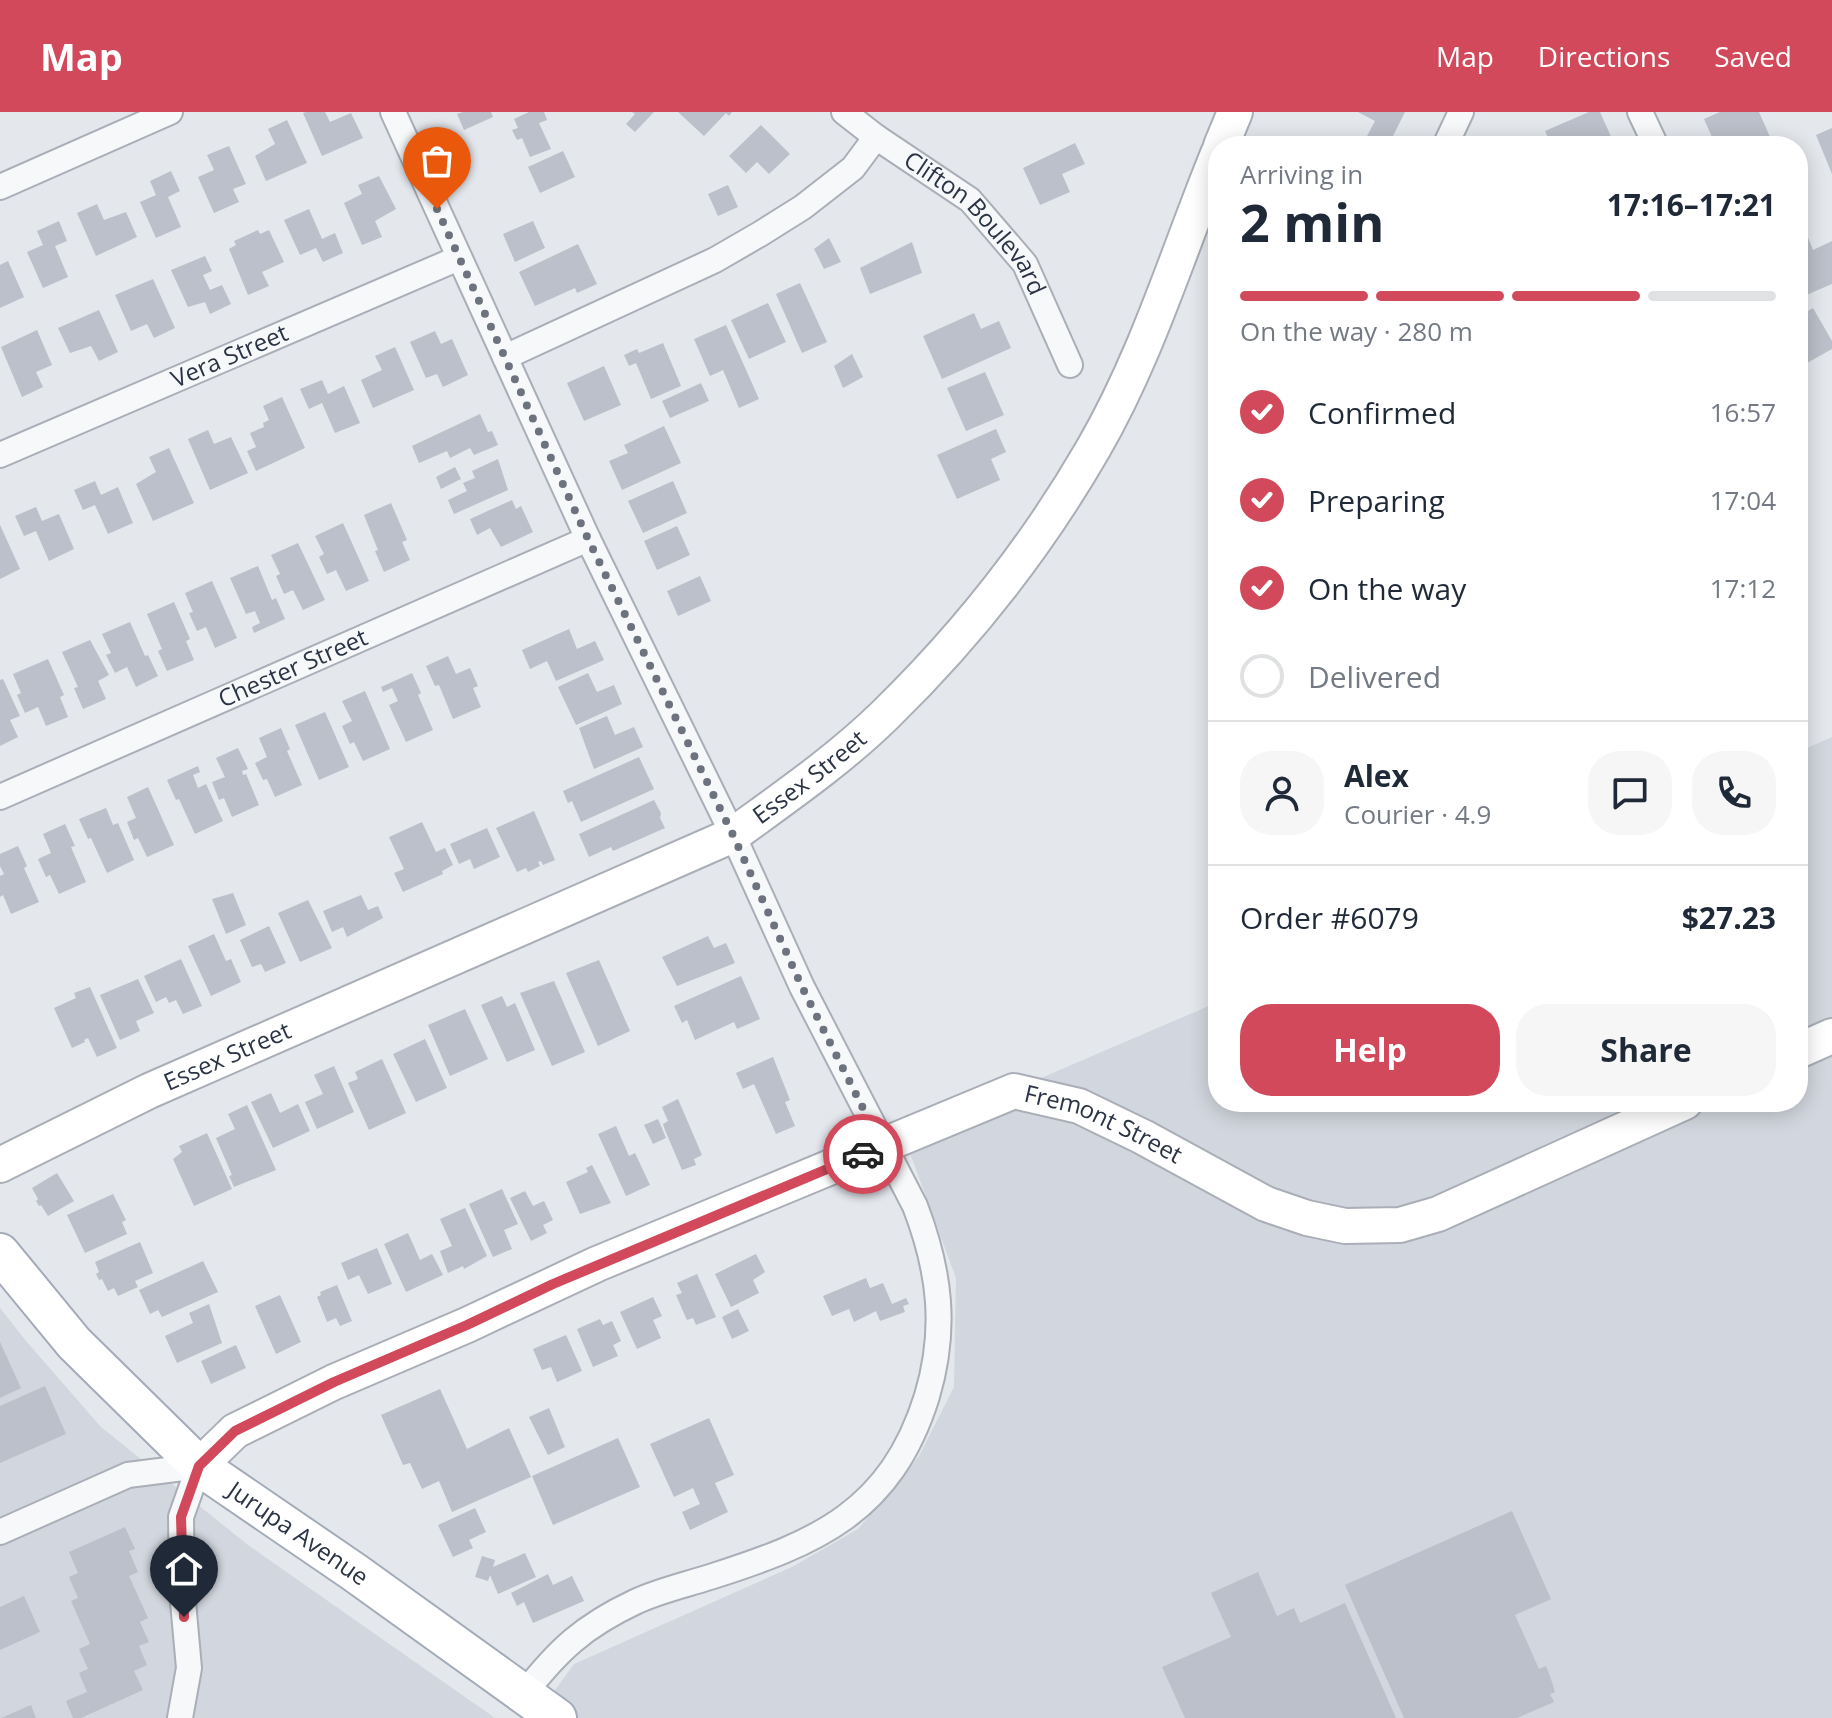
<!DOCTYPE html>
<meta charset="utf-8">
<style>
:root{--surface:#fff;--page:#f6f6f7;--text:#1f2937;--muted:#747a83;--line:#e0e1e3;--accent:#d1495b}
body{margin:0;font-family:"Open Sans",sans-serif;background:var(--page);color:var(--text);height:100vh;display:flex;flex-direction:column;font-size:30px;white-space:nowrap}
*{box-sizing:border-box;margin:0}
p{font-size:26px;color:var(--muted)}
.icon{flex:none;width:44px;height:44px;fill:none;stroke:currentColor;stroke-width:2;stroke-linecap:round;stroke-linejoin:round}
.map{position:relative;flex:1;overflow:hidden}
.side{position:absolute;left:1208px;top:24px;width:600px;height:976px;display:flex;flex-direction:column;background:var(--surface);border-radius:32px;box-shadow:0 4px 20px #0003}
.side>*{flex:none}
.pin{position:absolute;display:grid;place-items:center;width:68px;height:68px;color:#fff;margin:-82px -34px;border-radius:50% 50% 50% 0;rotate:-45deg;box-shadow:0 0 8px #0007}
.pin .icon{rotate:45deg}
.courier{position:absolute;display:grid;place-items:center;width:80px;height:80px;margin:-40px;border:6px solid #d1495b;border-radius:50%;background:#fff;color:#222;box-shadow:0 2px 10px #0007}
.overview em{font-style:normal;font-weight:700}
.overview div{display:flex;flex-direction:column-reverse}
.overview{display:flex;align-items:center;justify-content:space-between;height:136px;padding:0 32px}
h1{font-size:52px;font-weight:700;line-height:60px}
.bar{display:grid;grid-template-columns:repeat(4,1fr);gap:12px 8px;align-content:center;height:96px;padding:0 32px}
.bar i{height:10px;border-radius:6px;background:var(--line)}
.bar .selected{background:var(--accent)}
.bar p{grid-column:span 4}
.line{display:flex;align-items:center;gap:20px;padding:0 32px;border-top:2px solid var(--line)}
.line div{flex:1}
.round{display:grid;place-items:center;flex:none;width:84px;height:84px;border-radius:32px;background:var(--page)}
ol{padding:0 32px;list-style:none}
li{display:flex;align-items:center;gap:24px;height:88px}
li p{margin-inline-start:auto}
li .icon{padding:8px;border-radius:50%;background:var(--accent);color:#fff;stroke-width:4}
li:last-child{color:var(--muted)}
li i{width:44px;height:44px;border:4px solid var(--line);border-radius:50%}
.action{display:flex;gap:16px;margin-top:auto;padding:16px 32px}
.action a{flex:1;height:92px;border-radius:32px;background:var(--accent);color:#fff;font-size:32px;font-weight:700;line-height:92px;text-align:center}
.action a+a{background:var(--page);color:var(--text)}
header{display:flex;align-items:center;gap:48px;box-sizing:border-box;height:112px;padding:0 40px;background:var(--accent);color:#fff}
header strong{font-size:38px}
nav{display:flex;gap:44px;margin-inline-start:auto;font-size:28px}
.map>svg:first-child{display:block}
.built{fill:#d2d6de}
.building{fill:#bbc0ca}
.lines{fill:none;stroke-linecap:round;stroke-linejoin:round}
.street-casing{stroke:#a9aeb7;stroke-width:28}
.secondary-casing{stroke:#a9aeb7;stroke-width:38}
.primary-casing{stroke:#a3abb8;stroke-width:42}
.street{stroke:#f7f8fa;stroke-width:24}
.secondary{stroke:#fff;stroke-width:34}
.primary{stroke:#fff;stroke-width:38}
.done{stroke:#6c737f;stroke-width:8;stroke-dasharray:0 14.4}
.route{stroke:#d1495b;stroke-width:10}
.labels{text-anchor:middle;stroke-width:6;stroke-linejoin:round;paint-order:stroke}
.street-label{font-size:24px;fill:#2b3445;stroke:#f4f6f9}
</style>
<header>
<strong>Map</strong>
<nav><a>Map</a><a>Directions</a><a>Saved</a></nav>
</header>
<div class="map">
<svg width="1832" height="1606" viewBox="0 0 1832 1606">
<rect width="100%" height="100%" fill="#e4e7ec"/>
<g class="built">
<polygon points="1832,625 1832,1606 535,1606 574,1552 792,1455 858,1417 919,1344 954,1275 956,1166 904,1025 1218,890 1218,990 1798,990 1798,640"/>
<polygon points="0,1196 26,1229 101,1315 248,1433 495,1606 0,1606"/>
</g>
<g class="building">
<polygon points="306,0 325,0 330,10 351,1 363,26 322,44 303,1"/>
<polygon points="463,0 491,0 493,5 464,18 457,2"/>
<polygon points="529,0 544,0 547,8 539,11 551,37 530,45 522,26 517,28 512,18 518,16 514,7"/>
<polygon points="632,0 654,0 635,20 626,12 635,2"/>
<polygon points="678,0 732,0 729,4 726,1 704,24"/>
<polygon points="1358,0 1405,0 1388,34 1381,34 1366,26 1375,9"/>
<polygon points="1589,0 1600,0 1612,27 1596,34 1552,34 1545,19"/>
<polygon points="1720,0 1759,0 1774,34 1716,34 1704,7"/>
<polygon points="287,8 307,51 266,69 255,44 275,32 268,17"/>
<polygon points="761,13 790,42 769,62 757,50 746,61 729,44"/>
<polygon points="1832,16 1832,62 1816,23"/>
<polygon points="1075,31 1085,52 1062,62 1070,80 1040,93 1023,56"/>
<polygon points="229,34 246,72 233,77 239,90 214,101 198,65 214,58 207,43"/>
<polygon points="563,39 575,65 540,81 528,55"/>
<polygon points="171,59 180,79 168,85 181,115 156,126 140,90 156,83 150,69"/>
<polygon points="379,64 396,97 375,109 382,125 362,133 344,91 362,82 358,73"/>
<polygon points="728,73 738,95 718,104 708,82"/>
<polygon points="97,92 104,108 126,100 137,125 96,144 77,101"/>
<polygon points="309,97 322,127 335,121 343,141 323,150 316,136 300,143 284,108"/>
<polygon points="59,109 67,129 55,134 68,165 43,176 27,140 43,133 37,119"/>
<polygon points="533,109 545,136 515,150 503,122"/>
<polygon points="258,118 260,122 269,118 284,150 262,160 269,174 248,183 229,137 236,133 234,129"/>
<polygon points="1807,123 1813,138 1832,129 1832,172 1804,184 1798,170 1798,127"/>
<polygon points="829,126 841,150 824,157 814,137"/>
<polygon points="912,130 922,161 870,182 860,156"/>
<polygon points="578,132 597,172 577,181 575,176 535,194 519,160"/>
<polygon points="205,144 212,159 203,163 210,178 222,173 231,192 210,202 205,190 188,195 171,158"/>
<polygon points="8,149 24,185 0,196 0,153"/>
<polygon points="153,167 175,216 154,226 147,212 131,219 115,183"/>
<polygon points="800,171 827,230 802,241 776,182"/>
<polygon points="768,191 786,230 749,247 731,208"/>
<polygon points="1813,196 1832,229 1832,237 1798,256 1798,205"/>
<polygon points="99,198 118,240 99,249 91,234 70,241 58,216"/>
<polygon points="974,201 981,217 999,209 1011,236 942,267 923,224"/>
<polygon points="726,213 759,287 739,296 723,258 710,264 694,227"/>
<polygon points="37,218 52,253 36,260 43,275 22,285 1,235"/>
<polygon points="435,219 441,232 452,227 468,263 443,275 437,262 426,266 410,230"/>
<polygon points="663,231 681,274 651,287 636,251 629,254 624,243 637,237 639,241"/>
<polygon points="395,235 414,278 373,296 361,268 382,258 375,244"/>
<polygon points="852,242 863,265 843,276 834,254"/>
<polygon points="604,254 621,293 584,309 567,271"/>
<polygon points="985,260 1004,303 966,319 947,276"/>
<polygon points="322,268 328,282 344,274 360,311 335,321 322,291 309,297 300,277"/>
<polygon points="701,271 709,289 670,306 662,289"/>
<polygon points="282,285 305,336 256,359 247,339 256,335 250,321 264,315 263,311 269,308 263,294"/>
<polygon points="480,302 488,320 492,319 498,333 474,343 470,336 450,346 447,339 419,351 412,334"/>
<polygon points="664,314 681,351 622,378 609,349 628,341 624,333"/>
<polygon points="996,317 1006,340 991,347 1000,368 957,387 937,343"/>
<polygon points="208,318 214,332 231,325 248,361 210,378 188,327"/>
<polygon points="169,336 194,391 153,409 136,372 156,360 149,345"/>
<polygon points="498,347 508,378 454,402 448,388 467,379 463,371 475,366 472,359"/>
<polygon points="455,355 461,367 441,377 436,365"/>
<polygon points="95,369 101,383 118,375 133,411 108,422 95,393 83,398 74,378"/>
<polygon points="673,369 687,401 643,421 628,389"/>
<polygon points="512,388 516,397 521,394 533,420 501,435 490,416 477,423 470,407"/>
<polygon points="391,391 407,428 402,430 410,448 384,460 375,439 378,438 364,403"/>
<polygon points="36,395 42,409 59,402 74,437 49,449 36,419 24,424 15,404"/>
<polygon points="343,411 369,469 346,479 336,458 327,462 319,445 324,442 315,424"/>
<polygon points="0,413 20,457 0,467"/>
<polygon points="677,414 690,443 657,458 644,429"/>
<polygon points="298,431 325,488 303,498 293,478 284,482 276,464 280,462 271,443"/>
<polygon points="258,454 272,488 276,486 285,507 254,521 252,515 260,511 255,499 246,502 230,466"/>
<polygon points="700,464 711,489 678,504 667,479"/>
<polygon points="212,469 237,526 215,536 206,515 197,519 189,501 193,500 185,481"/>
<polygon points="174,490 190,527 186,529 194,548 167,559 158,539 162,537 147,502"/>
<polygon points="130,510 145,544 148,543 158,564 136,575 127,555 115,561 106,543 111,541 102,522"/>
<polygon points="569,517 577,537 595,529 604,548 556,569 547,549 530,557 522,538"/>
<polygon points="90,528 109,563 98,569 106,587 83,597 74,576 78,575 62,540"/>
<polygon points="448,544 456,562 470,556 478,574 473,576 481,595 453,607 439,573 435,574 426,554"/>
<polygon points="48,547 64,583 60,585 68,605 46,614 38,595 25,601 17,583 21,581 13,562"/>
<polygon points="412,561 421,581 418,583 433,618 406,630 389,593 398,589 392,576 383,580 381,575"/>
<polygon points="588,561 597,580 614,573 622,592 576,613 558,575"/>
<polygon points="3,567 20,604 10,608 18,625 0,634 0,568"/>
<polygon points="365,579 390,637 363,649 354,630 350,632 342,614 352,609 342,589"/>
<polygon points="325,600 349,655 319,668 295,613"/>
<polygon points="607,604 615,623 634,615 643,635 594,657 579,616"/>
<polygon points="281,616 290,637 287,639 302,673 275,685 267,667 263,668 255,651 267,645 259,626"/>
<polygon points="238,636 248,657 242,659 243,663 246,662 259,693 232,705 224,686 219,688 212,670 225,665 216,646"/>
<polygon points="639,645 654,677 581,710 572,689 568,691 563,679"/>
<polygon points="198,654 200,660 193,663 198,676 206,672 223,709 195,722 179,687 176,688 167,668"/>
<polygon points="148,675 174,733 147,745 138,726 134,728 127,710 136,706 127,685"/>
<polygon points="654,688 661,701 660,706 665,716 613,739 611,735 589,745 579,722"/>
<polygon points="106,696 113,713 118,711 134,748 107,761 91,726 88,727 79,707"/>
<polygon points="534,699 555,748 543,753 541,749 538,750 540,754 528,760 526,756 517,760 496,716"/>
<polygon points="422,710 436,740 445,736 453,753 442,759 443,762 403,780 394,761 404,757 389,725"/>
<polygon points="65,712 75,734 71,735 86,770 59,782 50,763 46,765 38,747 51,741 43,722"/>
<polygon points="487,716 500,745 474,757 470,747 459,752 450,732"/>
<polygon points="18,734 27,754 24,756 39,790 11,802 3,783 0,785 0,764 4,762 0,754 0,742"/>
<polygon points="233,781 246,813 226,822 212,787"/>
<polygon points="361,783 368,798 378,794 383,806 347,825 343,815 332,820 323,799"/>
<polygon points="308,788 332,836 300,850 278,801"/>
<polygon points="269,814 286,851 265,860 261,852 252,855 240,828"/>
<polygon points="214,822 226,849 231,847 241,870 211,884 188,834"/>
<polygon points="708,824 714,836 726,831 735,851 677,874 662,845"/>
<polygon points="181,847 202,894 183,902 176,888 169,891 166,885 156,890 144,864"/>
<polygon points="599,848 630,919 598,934 566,861"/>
<polygon points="741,864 760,907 737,917 734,910 695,928 687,908 682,911 674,894"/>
<polygon points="138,867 154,901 136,909 140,919 120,928 100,883"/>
<polygon points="554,869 585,940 552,954 520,881"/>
<polygon points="90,875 117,936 97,945 88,926 84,928 85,930 72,936 54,896 76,886 74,881"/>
<polygon points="502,884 507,895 515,891 535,938 507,950 481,893"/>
<polygon points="465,897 488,947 450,964 428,913"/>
<polygon points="425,927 447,976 416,990 393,942"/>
<polygon points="773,945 790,988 785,990 795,1014 776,1022 754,972 743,977 736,961"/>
<polygon points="382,947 406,1001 369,1018 348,971 358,967 355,960"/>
<polygon points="334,954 354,1000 317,1017 305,990 323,982 314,963"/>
<polygon points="271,981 280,1001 298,992 310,1019 273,1036 251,990"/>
<polygon points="678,987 702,1043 694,1047 696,1053 682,1058 665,1018 663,1012 668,1009 662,995"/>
<polygon points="247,993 276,1058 234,1075 229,1064 232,1063 216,1026 235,1017 228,1002"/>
<polygon points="658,1007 666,1026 653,1032 644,1013"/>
<polygon points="616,1014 629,1044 635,1041 650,1073 626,1084 598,1022"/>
<polygon points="207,1021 232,1077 194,1094 173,1047 182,1040 179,1034"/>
<polygon points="592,1053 611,1091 580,1102 566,1070 588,1060 586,1056"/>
<polygon points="57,1061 74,1089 48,1104 41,1093 39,1094 36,1089 38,1087 32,1076"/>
<polygon points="502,1077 518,1112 504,1118 512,1137 493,1145 469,1092"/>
<polygon points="525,1079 533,1094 544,1089 553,1108 543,1113 547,1121 531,1129 510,1086"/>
<polygon points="113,1082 126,1108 122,1110 127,1122 85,1141 67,1103"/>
<polygon points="465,1096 487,1144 464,1157 463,1154 448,1161 440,1139 452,1134 440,1107"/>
<polygon points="408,1121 420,1148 432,1142 443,1163 406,1180 384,1132"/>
<polygon points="140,1130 153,1161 135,1169 138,1175 118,1184 114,1176 108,1179 102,1167 99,1168 96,1162 99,1160 95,1150"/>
<polygon points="377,1136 392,1172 368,1182 359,1163 348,1168 341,1151"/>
<polygon points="756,1142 765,1160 753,1168 759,1181 731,1195 715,1162"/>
<polygon points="203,1149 218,1180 162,1205 158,1198 150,1202 139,1178"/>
<polygon points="697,1162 716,1205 696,1213 693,1206 687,1208 686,1206 676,1183 682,1181 677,1171"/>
<polygon points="866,1166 870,1176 883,1171 892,1192 906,1186 909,1192 903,1194 905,1200 880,1209 876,1199 854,1210 849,1197 832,1204 823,1184"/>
<polygon points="337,1173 352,1209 340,1214 336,1206 327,1210 317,1185 321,1183 320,1180"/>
<polygon points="280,1183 301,1230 276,1242 255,1194"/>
<polygon points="653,1185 662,1204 653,1208 661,1226 637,1237 620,1200"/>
<polygon points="209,1192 222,1231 177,1251 165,1224 193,1211 189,1201"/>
<polygon points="738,1197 749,1219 732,1227 722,1205"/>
<polygon points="600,1207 603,1213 612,1209 621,1229 613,1233 618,1244 593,1255 577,1217"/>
<polygon points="566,1223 582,1259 557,1270 551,1255 542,1258 533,1237"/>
<polygon points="0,1230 21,1276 0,1286"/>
<polygon points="236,1233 246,1256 211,1272 201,1249"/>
<polygon points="45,1274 66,1322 0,1351 0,1294"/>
<polygon points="440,1277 467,1337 509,1316 531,1365 452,1400 439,1369 422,1377 410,1351 403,1353 381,1303"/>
<polygon points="549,1296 565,1335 548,1343 529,1305"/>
<polygon points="709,1306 734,1363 715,1371 728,1400 690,1418 682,1400 700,1392 693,1376 674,1385 650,1332"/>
<polygon points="618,1326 640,1375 553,1413 532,1364"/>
<polygon points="475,1396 486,1420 469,1428 473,1436 453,1445 438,1413"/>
<polygon points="1512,1399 1551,1487 1515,1503 1539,1557 1546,1554 1550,1564 1555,1580 1550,1582 1554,1590 1517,1606 1404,1606 1345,1473"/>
<polygon points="125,1415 135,1437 129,1439 138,1460 129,1464 148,1506 140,1510 149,1530 139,1534 147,1553 134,1559 143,1578 81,1606 73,1606 66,1589 87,1580 79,1561 88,1557 79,1537 90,1532 71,1489 78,1486 69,1465 78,1461 69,1440"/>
<polygon points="525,1441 536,1465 498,1482 490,1463 488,1469 475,1465 482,1444 495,1448 493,1455"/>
<polygon points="1258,1460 1277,1504 1294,1496 1300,1511 1345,1491 1396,1606 1185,1606 1162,1555 1231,1525 1211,1481"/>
<polygon points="548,1462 553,1473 572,1464 584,1489 533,1511 524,1490 517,1494 511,1481"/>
<polygon points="24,1484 40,1520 0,1538 0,1495"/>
<polygon points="31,1593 36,1606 1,1606"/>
</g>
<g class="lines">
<g class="street-casing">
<g id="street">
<path d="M393,0L588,427L733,723L802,875L915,1094C940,1159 947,1217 927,1284C891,1400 817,1431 710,1465C685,1473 658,1479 635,1490C584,1514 558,1538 524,1582"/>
<path id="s1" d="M844,0L876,25L970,88L1025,152L1070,253"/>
<polyline points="1640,0 1656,34"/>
<polyline points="1445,34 1461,0"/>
<polyline points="0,75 170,0"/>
<polyline points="505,245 715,148 760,122 803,95 853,56 876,25"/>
<path id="s2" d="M0,343L459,146"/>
<path id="s3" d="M0,685L588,427"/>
<polyline points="0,1420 128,1363 199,1354 181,1405 182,1479 189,1556 180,1606"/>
</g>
</g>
<g class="secondary-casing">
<g id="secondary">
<polyline points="1221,34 1235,0"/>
<polyline points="1798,939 1832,924"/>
<path id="s4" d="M0,1053L149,979L733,723C785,685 839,648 885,603C965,525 1037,434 1093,337C1147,244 1178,140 1218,42"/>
<path id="s5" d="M199,1354L235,1319L334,1270L467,1213L597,1152L1014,979L1079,994L1143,1025L1266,1092L1307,1106L1345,1114L1400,1113L1438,1102L1685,990"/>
</g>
</g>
<g class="primary-casing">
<g id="primary">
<path id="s6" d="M0,1141L74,1231L199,1354L354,1460L557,1606"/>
</g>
</g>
<use href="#street" class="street"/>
<use href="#secondary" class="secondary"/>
<use href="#primary" class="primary"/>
</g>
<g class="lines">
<polyline class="done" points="437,97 588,427 733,723 802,875 882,1034 863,1042"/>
<polyline class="route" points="184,1505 181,1405 199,1354 235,1319 334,1270 467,1213 553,1172 863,1042"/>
</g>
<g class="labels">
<g class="street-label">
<text dy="8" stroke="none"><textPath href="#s1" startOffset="174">Clifton Boulevard</textPath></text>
<text dy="8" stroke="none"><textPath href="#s2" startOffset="250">Vera Street</textPath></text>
<text dy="8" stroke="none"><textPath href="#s3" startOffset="320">Chester Street</textPath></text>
<text dy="8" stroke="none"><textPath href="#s4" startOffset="900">Essex Street</textPath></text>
<text dy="8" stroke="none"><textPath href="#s4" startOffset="252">Essex Street</textPath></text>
<text dy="8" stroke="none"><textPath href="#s5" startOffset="996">Fremont Street</textPath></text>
<text dy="8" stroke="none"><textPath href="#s6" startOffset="412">Jurupa Avenue</textPath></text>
</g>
</g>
</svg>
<div class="pin" style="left:437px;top:97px;background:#ea580c"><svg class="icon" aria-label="bag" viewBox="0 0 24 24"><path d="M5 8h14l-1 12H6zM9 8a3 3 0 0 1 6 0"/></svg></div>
<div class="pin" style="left:184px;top:1505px;background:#1f2937"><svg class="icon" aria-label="home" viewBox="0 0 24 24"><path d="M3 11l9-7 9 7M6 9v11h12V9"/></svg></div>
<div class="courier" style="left:863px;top:1042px"><svg class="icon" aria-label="car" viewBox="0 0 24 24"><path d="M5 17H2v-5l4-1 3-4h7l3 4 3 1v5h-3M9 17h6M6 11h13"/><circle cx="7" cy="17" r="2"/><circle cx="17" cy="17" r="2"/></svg></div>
<section class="side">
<div class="overview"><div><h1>2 min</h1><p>Arriving in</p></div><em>17:16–17:21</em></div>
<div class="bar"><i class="selected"></i><i class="selected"></i><i class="selected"></i><i></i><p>On the way · 280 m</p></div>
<ol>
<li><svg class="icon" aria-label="check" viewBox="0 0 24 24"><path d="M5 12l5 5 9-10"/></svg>Confirmed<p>16:57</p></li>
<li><svg class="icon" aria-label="check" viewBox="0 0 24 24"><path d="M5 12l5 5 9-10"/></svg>Preparing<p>17:04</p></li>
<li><svg class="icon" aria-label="check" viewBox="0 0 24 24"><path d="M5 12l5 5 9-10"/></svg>On the way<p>17:12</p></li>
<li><i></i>Delivered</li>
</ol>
<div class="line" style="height:144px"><a class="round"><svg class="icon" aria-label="person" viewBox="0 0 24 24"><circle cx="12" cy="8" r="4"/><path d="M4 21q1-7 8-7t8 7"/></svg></a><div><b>Alex</b><p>Courier · 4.9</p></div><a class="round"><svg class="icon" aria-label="chat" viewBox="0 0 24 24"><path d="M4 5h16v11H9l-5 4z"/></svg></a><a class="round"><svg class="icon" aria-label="phone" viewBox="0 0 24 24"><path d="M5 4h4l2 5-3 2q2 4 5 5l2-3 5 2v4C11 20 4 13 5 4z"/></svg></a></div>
<div class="line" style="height:104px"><div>Order #6079</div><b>$27.23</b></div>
<div class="action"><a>Help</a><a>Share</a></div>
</section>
</div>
